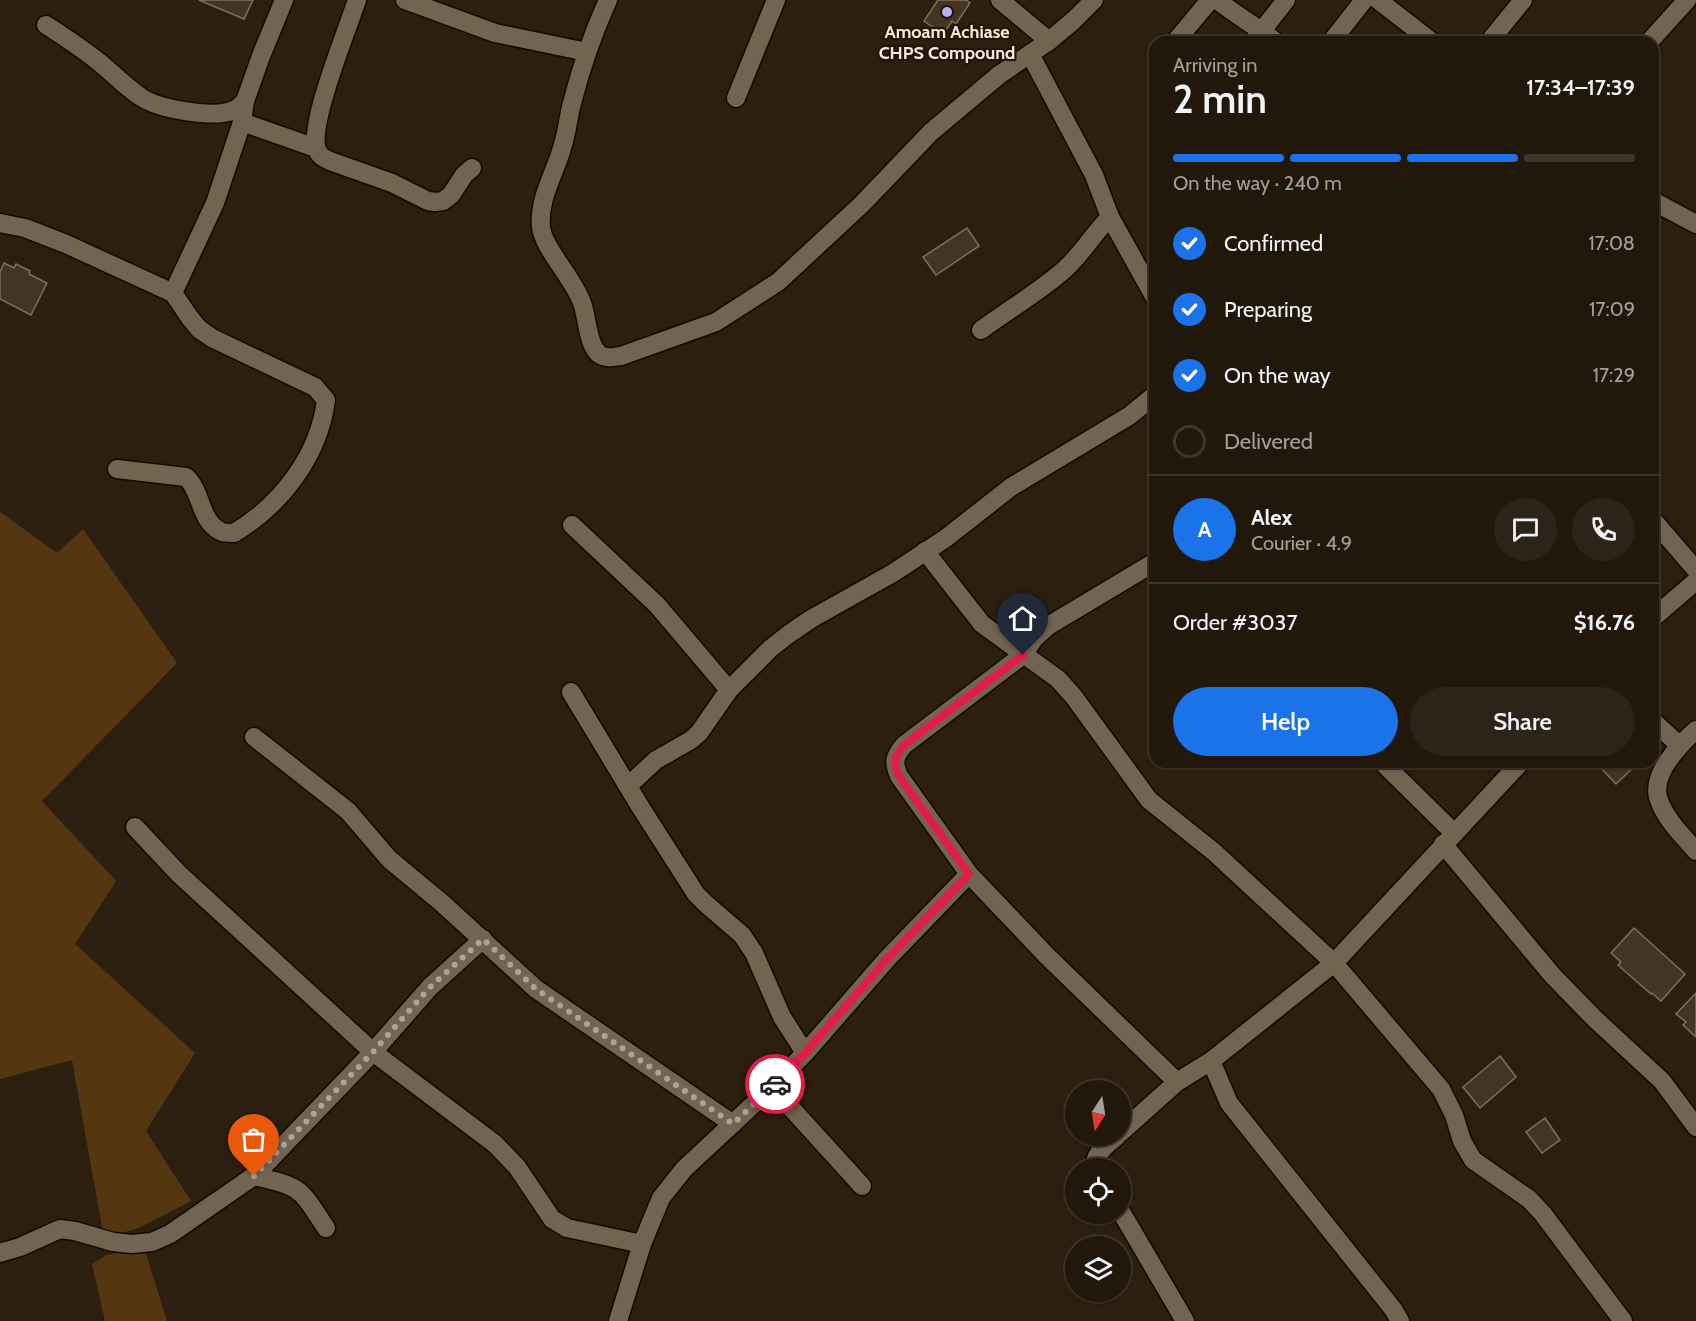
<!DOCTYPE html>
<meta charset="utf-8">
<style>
:root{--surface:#21170b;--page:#2d2419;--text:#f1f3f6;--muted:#a29f9d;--line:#3e362c;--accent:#1a73e8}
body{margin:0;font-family:Cabin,sans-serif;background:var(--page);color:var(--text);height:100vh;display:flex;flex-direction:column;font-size:22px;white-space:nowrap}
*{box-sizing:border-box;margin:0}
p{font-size:20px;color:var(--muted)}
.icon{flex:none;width:33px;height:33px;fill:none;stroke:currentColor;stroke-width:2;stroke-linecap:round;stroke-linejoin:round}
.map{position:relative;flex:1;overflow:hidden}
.panel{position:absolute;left:1149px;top:36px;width:510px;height:732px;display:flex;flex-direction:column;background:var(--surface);border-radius:18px;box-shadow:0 2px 4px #0004,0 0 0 2px var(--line)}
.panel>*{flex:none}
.needle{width:39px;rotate:192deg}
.controls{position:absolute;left:1065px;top:1080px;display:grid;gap:12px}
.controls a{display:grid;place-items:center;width:66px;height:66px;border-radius:50%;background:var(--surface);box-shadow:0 2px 4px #0004,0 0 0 2px var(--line);font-size:30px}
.pin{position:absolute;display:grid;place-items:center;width:51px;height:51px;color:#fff;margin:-62px -26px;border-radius:50% 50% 50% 0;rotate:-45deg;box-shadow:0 0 6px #0007}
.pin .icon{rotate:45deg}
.courier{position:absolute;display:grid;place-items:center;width:60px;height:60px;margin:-30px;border:4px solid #e11d48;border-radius:50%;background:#fff;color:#222;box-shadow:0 2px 8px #0007}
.summary em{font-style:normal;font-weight:600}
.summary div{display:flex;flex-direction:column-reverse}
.summary{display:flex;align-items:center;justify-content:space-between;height:102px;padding:0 24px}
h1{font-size:39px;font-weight:600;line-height:45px}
.bar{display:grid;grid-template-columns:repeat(4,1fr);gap:9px 6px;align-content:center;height:72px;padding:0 24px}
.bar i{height:8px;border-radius:4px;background:var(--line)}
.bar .current{background:var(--accent)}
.bar p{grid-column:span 4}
.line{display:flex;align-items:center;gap:15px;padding:0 24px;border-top:2px solid var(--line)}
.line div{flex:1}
.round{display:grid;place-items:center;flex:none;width:63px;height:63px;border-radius:32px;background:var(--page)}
ol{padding:0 24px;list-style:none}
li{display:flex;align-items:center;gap:18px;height:66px}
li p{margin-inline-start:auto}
li .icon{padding:6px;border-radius:50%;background:var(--accent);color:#fff;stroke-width:4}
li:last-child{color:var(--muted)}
li i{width:33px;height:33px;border:3px solid var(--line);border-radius:50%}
.button{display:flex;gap:12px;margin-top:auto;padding:12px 24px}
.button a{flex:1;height:69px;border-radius:36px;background:var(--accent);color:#fff;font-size:24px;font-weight:600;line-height:69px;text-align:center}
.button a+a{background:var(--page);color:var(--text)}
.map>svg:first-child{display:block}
.green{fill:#543711}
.building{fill:#433424;stroke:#7f6f5d;stroke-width:1.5}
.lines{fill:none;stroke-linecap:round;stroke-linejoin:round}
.minor-casing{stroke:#140800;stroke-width:21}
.minor{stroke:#736452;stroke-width:18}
.done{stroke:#ada397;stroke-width:6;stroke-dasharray:0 10.8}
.route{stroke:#e11d48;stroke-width:8}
.poi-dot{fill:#bbaaf6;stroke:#221506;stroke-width:2}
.labels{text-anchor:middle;stroke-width:4.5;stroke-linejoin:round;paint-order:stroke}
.poi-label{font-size:18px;font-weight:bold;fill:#f3eae0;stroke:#221506}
</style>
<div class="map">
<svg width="1696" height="1321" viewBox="0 0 1696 1321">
<rect width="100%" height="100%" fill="#2c1f0f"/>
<g class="green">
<polygon points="0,512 57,553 83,529 177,663 42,801 116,881 75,944 195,1053 146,1131 191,1201 139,1228 104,1238 72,1060 0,1079"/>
<polygon points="144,1247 167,1321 105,1321 92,1264 107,1255"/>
</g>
<g class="building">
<polygon points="199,0 253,0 244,19"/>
<polygon points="938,0 966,0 970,3 956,24 952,21 943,34 924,21"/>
<polygon points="967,228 979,246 936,275 923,257"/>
<polygon points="4,263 14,268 16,264 30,271 29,274 47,283 31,315 0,299 0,272"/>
<polygon points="1595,762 1639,762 1616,784"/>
<polygon points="1634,928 1685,974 1661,1001 1652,993 1651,994 1618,965 1621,962 1611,953"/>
<polygon points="1696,993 1696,1037 1683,1025 1686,1022 1676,1014"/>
<polygon points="1500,1056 1516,1077 1480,1108 1463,1087"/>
<polygon points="1545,1118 1560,1140 1542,1153 1526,1132"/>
</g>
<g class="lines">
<g class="minor-casing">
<g id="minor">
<path d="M357,0C348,28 308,125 317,149C319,156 324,158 330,161L392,183L428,201L435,202L443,201L451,195L464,175L472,168"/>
<polyline points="405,0 495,33 587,52"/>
<path d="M608,0C593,33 581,68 572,103C568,118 567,133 562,148C555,173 538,200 541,227C543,248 574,279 582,303C588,317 587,356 607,357C612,358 617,356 621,356L716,322L778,282L862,204L931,132L999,75L1049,41L1074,20L1094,0"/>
<polyline points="1000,0 1049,41"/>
<path d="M1217,0C1236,15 1257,27 1276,42"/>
<polyline points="1378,0 1432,42"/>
<path d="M46,25C63,36 80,47 95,59C111,71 124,86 141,97C158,109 215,119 234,110C238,108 242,104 245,101"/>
<polyline points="1175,42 1210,0"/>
<polyline points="1253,42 1286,0"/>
<polyline points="1331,42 1364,0"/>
<polyline points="1489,42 1523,0"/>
<polyline points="1649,42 1687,0"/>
<polyline points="1030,54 1094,175 1110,217 1155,298"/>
<polyline points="736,98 776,0"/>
<polyline points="242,122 316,148"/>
<polyline points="1653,201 1696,224"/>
<path d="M0,223L25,228L66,244L173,293L190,318L199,329L212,338L315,387L326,400C319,456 281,505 234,533C230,533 223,533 220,531C199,520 202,491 186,477L117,469"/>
<polyline points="173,293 215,203 242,122 245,101 261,56 284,0"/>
<path d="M981,330C1008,310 1039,292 1064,270C1082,254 1093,234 1110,217"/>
<polyline points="1653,520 1696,570"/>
<polyline points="572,525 657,605 729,690"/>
<polyline points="925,551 982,624 1058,679 1074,697 1149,800 1214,852 1334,963 1441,1089 1454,1115 1462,1141 1473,1160 1529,1199 1543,1214 1623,1321"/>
<path d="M1155,562L1048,626L1034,639L1023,655L904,745C894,757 893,762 899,776L969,874L1047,956L1177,1082"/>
<polyline points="1653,618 1696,581"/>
<polyline points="571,692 641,808 696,894 706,904 742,935 754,953 782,1017 805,1053"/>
<polyline points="1653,721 1679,745"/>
<path d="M1696,730C1680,744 1652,773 1658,797C1664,818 1682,835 1696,851"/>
<polyline points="254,737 348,811 389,859 442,903 536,989 733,1124"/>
<polyline points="1382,762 1454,833"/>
<polyline points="628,786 656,760 691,740 699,733 729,690 771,648 789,634 811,619 893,573 946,538 1011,487 1129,416 1155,395"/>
<polyline points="135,827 179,874 373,1052 495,1144 517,1167 552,1219 567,1228 642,1244"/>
<polyline points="1443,844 1553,976 1596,1020 1662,1081 1696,1127"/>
<polyline points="1211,1061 1229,1103 1393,1309 1400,1321"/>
<polyline points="772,1087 862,1186"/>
<polyline points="1120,1133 1177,1082 1211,1061 1334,963 1521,762"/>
<path d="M1096,1168C1091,1155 1108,1144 1117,1136"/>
<path d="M254,1176C302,1187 299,1187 326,1228"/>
<polyline points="1120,1210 1185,1321"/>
<polyline points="0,1253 20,1247 60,1229 75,1231 113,1242 132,1244 152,1242 170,1234 254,1176 373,1052 430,987 483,939"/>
<polyline points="618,1321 642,1244 661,1198 684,1169 772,1087 805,1053 887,959 969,874"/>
</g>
</g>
<use href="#minor" class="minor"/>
</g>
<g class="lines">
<polyline class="done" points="254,1176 373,1052 430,987 483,939 536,989 733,1124 775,1084"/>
<path class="route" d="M775,1084L805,1053L887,959L969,874L899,776C893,762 894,757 904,745L1023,655"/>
</g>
<circle class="poi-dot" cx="947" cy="12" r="6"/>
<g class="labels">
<g class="poi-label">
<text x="947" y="38">Amoam Achiase<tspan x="947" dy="21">CHPS Compound</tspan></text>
</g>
</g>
</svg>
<div class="controls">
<a><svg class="needle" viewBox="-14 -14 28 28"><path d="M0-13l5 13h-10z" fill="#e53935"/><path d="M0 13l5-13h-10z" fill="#a29f9d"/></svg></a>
<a><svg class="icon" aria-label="locate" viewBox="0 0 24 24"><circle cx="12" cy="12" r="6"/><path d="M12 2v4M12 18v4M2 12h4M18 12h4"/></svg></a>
<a><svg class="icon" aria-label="layers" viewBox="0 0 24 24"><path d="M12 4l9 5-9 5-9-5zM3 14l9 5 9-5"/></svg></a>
</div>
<div class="pin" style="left:254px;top:1176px;background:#ea580c"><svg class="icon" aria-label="bag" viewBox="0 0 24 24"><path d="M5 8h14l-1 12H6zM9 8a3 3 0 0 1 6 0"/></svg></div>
<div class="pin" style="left:1023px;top:655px;background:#1f2937"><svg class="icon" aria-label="home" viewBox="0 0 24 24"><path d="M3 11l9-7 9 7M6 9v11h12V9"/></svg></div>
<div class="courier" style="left:775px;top:1084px"><svg class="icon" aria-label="car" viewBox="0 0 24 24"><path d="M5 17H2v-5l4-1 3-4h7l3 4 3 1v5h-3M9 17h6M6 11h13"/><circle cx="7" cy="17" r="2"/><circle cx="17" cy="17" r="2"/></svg></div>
<section class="panel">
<div class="summary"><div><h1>2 min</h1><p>Arriving in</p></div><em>17:34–17:39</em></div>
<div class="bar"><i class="current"></i><i class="current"></i><i class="current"></i><i></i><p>On the way · 240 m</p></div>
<ol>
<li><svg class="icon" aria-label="check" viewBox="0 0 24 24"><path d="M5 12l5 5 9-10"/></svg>Confirmed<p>17:08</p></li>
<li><svg class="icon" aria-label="check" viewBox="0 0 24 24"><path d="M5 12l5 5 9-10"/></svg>Preparing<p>17:09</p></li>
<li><svg class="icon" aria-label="check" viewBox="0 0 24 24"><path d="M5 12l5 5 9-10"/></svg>On the way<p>17:29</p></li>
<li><i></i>Delivered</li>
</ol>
<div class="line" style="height:108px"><b class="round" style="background:var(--accent);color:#fff">A</b><div><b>Alex</b><p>Courier · 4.9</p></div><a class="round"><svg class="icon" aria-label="chat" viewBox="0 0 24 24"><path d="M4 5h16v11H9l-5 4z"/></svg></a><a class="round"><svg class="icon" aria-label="phone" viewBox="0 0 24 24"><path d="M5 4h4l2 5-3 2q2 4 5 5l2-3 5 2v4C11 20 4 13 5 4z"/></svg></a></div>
<div class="line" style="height:78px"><div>Order #3037</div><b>$16.76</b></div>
<div class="button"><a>Help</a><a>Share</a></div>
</section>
</div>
